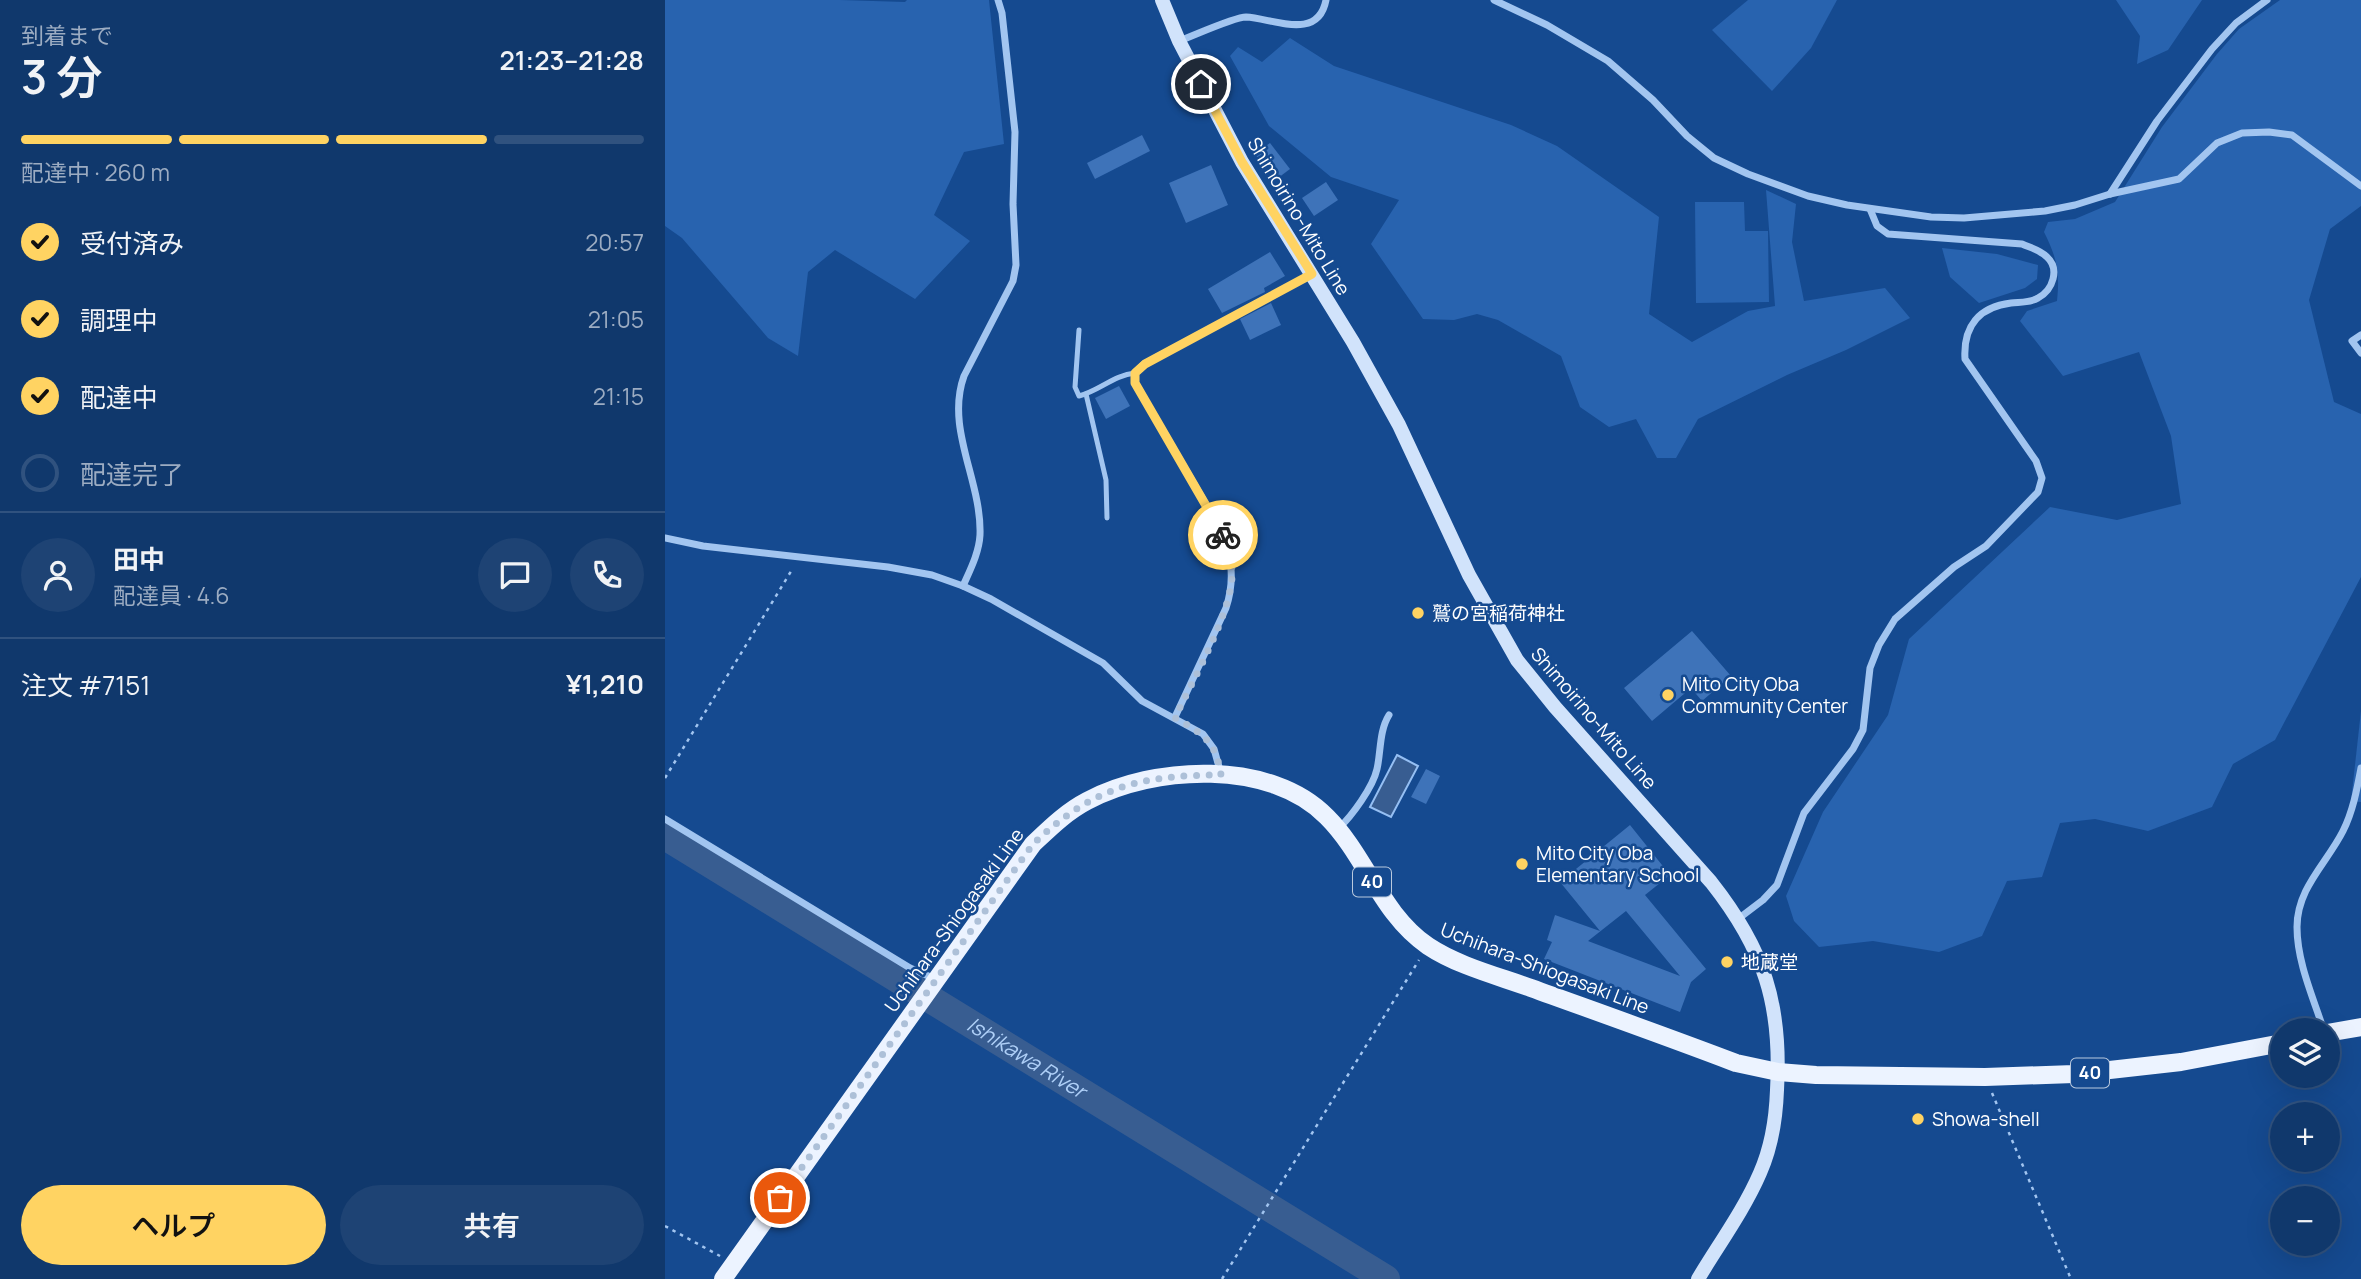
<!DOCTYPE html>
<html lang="ja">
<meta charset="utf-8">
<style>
:root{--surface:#10386c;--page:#1e4374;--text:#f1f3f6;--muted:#9cacc2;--line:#30527f;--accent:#ffd362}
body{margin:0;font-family:Manrope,"Noto Sans JP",sans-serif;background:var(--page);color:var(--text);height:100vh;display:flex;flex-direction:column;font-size:26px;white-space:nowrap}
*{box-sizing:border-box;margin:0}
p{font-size:23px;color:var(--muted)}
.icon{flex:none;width:38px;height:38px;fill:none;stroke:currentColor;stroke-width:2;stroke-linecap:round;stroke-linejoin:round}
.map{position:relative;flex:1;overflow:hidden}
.drawer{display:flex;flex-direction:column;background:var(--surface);width:665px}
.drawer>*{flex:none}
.buttons{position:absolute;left:1605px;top:1018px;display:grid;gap:14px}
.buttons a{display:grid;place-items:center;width:70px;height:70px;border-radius:50%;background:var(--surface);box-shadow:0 7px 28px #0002,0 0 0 2px var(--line);font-size:35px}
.pin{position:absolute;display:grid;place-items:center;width:60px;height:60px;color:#fff;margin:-30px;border:4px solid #fff;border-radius:50%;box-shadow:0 2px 7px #0007}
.courier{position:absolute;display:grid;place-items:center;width:70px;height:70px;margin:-35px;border:5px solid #ffd362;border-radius:50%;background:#fff;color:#222;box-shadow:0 2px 9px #0007}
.headline em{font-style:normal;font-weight:600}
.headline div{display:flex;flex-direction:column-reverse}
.headline{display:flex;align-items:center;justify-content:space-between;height:119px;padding:0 21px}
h1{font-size:46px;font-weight:600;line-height:52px}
.bar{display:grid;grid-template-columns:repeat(4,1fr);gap:10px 7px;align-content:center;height:84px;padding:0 21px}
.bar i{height:9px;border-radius:5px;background:var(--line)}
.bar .on{background:var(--accent)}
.bar p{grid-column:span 4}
.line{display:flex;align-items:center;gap:18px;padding:0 21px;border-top:2px solid var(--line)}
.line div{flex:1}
.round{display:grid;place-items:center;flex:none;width:74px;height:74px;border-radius:37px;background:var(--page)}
ol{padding:0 21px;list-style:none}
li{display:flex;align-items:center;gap:21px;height:77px}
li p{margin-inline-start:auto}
li .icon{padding:7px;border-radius:50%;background:var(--accent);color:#111;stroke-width:4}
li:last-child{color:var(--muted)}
li i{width:38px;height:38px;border:4px solid var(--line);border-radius:50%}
.button{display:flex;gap:14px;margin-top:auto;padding:14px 21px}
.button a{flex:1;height:80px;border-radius:42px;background:var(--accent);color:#111;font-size:28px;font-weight:600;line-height:80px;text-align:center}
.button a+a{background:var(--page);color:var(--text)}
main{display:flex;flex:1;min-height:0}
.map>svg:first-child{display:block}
.green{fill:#2863af}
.water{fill:#385d91;stroke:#95bff3;stroke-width:2}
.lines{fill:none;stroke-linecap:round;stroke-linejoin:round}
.river{stroke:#385d91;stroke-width:28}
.building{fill:#3e73b9;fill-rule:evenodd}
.path{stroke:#a2c5f0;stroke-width:2.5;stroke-dasharray:3.5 5;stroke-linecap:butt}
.service{stroke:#a2c5f0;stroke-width:5}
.minor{stroke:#a2c5f0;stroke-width:7}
.secondary{stroke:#d1e3fb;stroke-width:14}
.primary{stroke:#ecf3ff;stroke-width:18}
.done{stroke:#adc0d8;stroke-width:7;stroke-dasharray:0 12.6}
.route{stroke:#ffd362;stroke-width:9}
.poi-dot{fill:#ffd362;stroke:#154a90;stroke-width:2.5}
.labels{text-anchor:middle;stroke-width:5;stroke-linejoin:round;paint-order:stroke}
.shield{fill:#154a90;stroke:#b9c9de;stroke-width:2}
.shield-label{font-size:18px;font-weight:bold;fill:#fff}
.street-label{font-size:19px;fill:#fff;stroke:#154a90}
.poi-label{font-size:19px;fill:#fff;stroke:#154a90;text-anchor:start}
.water-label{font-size:21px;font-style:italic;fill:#aecff7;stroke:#154a90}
</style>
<main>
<section class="drawer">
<div class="headline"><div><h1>3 分</h1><p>到着まで</p></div><em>21:23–21:28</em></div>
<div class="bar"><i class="on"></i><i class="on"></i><i class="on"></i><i></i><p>配達中 · 260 m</p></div>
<ol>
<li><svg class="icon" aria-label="check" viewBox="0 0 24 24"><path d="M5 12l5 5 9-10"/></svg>受付済み<p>20:57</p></li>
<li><svg class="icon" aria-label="check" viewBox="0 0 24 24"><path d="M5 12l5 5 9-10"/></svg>調理中<p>21:05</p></li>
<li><svg class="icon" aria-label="check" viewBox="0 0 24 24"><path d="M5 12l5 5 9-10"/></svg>配達中<p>21:15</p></li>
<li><i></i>配達完了</li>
</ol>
<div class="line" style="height:126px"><a class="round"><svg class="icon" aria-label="person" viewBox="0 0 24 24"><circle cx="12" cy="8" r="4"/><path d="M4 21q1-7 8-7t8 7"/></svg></a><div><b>田中</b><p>配達員 · 4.6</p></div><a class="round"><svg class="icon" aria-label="chat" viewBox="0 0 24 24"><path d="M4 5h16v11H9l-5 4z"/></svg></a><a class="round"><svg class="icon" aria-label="phone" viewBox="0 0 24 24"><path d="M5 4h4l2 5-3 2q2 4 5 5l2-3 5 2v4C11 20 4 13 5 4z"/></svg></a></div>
<div class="line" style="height:91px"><div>注文 #7151</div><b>¥1,210</b></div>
<div class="button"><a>ヘルプ</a><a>共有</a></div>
</section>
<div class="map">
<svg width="1696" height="1279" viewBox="0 0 1696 1279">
<rect width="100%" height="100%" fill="#154a90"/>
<g class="green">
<polygon points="0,0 175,0 240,2 242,0 324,0 339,144 299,152 269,215 305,241 250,299 170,250 143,272 133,356 103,338 17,238 0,226"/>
<polygon points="1083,0 1172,0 1146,48 1107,91 1047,30"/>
<polygon points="1451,0 1537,0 1503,50 1472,64 1475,36"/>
<path d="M1615,0H1696V206L1665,229L1644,300L1669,402L1696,414V577L1610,740L1568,764L1547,807L1483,831L1430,819L1395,823L1377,877L1342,881L1317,936L1274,952L1208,941L1154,947L1129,921L1121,896L1158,812L1223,715L1244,639L1385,507L1452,520L1516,504L1506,436L1474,352L1398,376L1355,321L1362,311L1392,301C1395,272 1392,258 1379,232L1383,222L1410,219L1450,202L1497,127L1552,54L1574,29Z"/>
<polygon points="625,38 669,66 846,125 892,146 994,217 984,314 1027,342 1083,311 1110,306 1101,190 1131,204 1127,242 1139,301 1220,288 1245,318 1181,350 1122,375 1033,419 1011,458 992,458 971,419 944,427 915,407 896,356 833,320 812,314 789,320 758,319 706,244 734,200 666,177 604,126 565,56 573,47 597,62"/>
<polygon points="1030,202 1079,202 1080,231 1103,231 1104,302 1031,303"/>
<polygon points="1277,248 1332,254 1373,265 1372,279 1360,288 1314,303 1285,277"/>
<polygon points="1696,711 1696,802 1686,801"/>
</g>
<polygon class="water" points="732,755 753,766 726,817 705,807"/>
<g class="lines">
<path class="river" id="s1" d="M0,836L721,1279"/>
</g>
<g class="building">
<polygon points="477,135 485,151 430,179 422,163"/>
<polygon points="605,143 625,169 609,181 590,154"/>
<polygon points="546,165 563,205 521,223 504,183"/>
<polygon points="661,182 673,200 649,216 637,198"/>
<polygon points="605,252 620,276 599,288 600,292 557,313 543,289"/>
<polygon points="606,303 616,325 585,340 575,319"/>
<polygon points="454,386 465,406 441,419 430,398"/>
<polygon points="1027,631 1066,676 1037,701 1026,688 987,721 959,688"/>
<polygon points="761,769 775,776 761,804 746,797"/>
<path d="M965,825L1005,875L980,895L1041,969L1026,982L1015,1012L879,959L887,942L882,940L890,915L935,931L895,882ZM961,911L1015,976L923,941Z"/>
</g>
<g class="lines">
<g class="path">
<polyline points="0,778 128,568"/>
<polyline points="1327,1093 1406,1279"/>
<polyline points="0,1226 55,1256"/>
<polyline points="557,1279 754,960"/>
</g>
<g class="service">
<path d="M414,330L410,387L414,396C434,391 449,375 470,373"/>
<polyline points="421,394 441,480 442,518"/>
</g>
<g class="minor">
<polyline points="829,0 882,25 943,61 988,100 1022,136 1049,158 1083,174 1143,196 1182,205 1266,217 1299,218 1380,211 1410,205 1445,194 1514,179 1552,143 1577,133 1604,132 1627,135 1696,186"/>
<path d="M514,41C528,36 569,17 581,17C607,18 653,42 661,0"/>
<polyline points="1445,194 1492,121 1547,49 1571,23 1602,0"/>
<polyline points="1696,335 1687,341 1696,353"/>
<polyline points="0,538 38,546 223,567 267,575 298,586 326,599 438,663 477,701 538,734 549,749 556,774"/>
<path d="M298,586C305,570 314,553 315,535C317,481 280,429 299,376L348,281L351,265L348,204L350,132L337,13L333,0"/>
<path d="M510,717L561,608C571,577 566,553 553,525L470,383V373L479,364L647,274"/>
<polyline points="0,819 245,968 270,979"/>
<path d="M673,829C687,816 708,787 712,769C716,752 714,731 724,715"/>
<path d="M1073,919L1098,900L1112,885L1139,813L1188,749L1198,730L1205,668L1214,645L1230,619L1289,567L1321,546L1373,492L1377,478L1371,461L1300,359C1298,326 1314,307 1346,303C1355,302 1365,303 1373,298C1388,290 1395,269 1382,257C1375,250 1366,248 1357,244L1223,234L1212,226L1205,209"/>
<path d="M1659,1031C1648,997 1632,962 1632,927C1632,888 1662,863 1678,831C1688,811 1692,789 1696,768"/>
</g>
<path class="secondary" d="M497,0L514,41L577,162L688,342L734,425L804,575L852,660L890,707L1046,882C1099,949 1117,1004 1112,1090C1111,1118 1107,1146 1095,1173C1079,1210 1054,1244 1033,1279"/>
<g class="primary">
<polyline points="1662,1033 1696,1027"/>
<path d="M58,1279L368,844C385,828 401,812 422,801C489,765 606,759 662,817C701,856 716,914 763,946C793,966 833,976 866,988C935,1013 1003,1037 1071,1063L1113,1072L1151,1075L1320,1077L1409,1074L1516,1062L1617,1043"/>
</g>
</g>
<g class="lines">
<path class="done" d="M115,1198L368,844C428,787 475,775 556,775C551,741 537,733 510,718C528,679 571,607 567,566C567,555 562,545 558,535"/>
<polyline class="route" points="536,84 577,162 647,274 480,364 470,373 470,383 558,535"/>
</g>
<g class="poi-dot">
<circle cx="753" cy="613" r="7"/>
<circle cx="1003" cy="695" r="7"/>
<circle cx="857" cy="864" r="7"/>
<circle cx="1062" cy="962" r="7"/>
<circle cx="1253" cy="1119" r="7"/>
</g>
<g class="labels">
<g class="shield">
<rect x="688" y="867.5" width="38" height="29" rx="5"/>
<rect x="1406" y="1058.5" width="38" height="29" rx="5"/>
</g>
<g class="shield-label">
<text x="707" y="888">40</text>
<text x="1425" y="1079">40</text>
</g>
<g class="street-label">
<text transform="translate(634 216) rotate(59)" y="7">Shimoirino-Mito Line</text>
<text transform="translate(929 718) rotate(49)" y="7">Shimoirino-Mito Line</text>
<text transform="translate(289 920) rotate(-54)" y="7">Uchihara-Shiogasaki Line</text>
<text transform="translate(880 968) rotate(21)" y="7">Uchihara-Shiogasaki Line</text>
</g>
<g class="poi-label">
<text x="767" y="620">鷲の宮稲荷神社</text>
<text x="1017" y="691">Mito City Oba<tspan x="1017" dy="22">Community Center</tspan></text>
<text x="871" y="860">Mito City Oba<tspan x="871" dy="22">Elementary School</tspan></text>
<text x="1076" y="969">地蔵堂</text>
<text x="1267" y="1126">Showa-shell</text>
</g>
<g class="water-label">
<text dy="7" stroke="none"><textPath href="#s1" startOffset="424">Ishikawa River</textPath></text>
</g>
</g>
</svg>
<div class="buttons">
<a><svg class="icon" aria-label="layers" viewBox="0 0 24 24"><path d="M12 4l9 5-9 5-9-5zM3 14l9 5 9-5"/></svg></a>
<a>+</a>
<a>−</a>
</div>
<div class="pin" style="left:115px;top:1198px;background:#ea580c"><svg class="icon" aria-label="bag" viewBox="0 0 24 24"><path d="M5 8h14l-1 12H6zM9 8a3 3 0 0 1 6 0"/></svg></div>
<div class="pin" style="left:536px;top:84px;background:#1f2937"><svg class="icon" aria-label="home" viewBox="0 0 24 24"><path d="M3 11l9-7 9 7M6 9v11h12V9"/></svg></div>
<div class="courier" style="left:558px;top:535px"><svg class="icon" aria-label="bike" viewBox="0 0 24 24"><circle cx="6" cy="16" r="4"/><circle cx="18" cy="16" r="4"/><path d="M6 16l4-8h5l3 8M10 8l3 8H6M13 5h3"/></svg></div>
</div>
</main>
